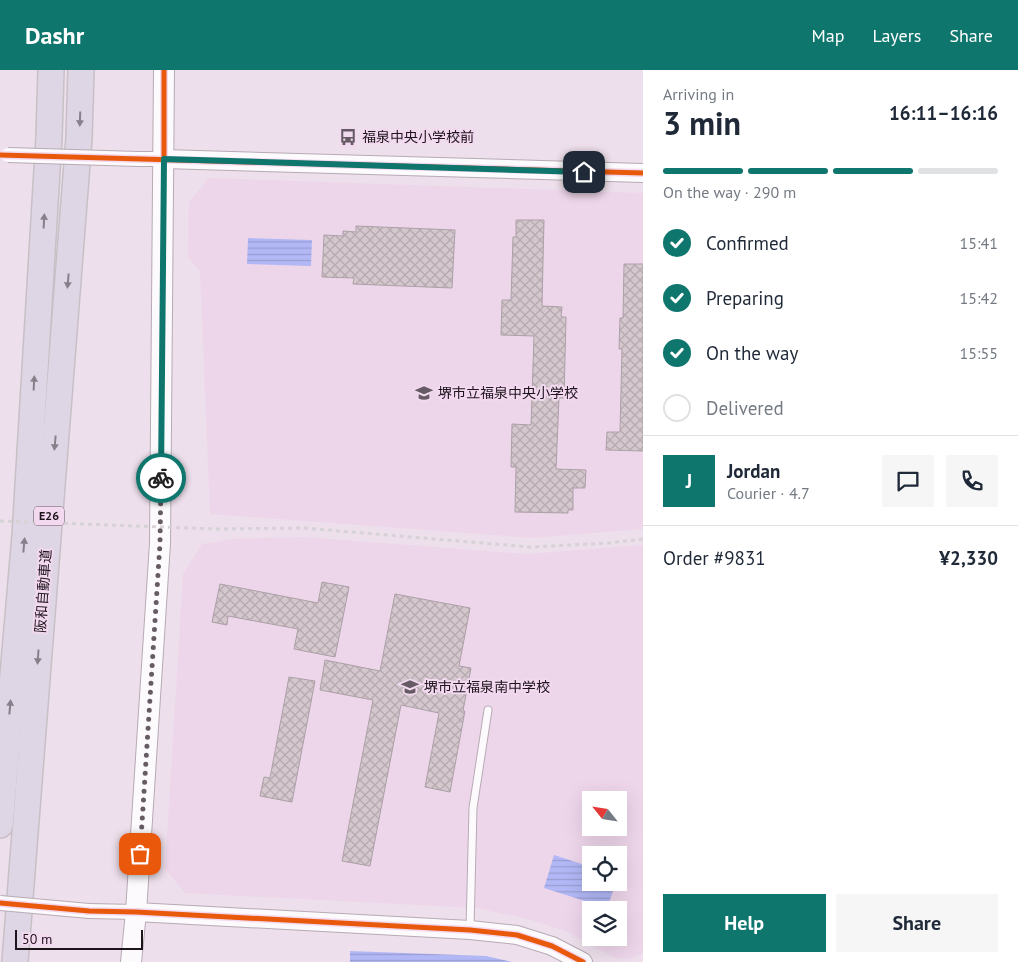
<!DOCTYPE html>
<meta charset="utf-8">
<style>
:root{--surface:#fff;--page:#f6f6f7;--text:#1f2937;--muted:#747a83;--line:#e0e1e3;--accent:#0f766e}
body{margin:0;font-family:"PT Sans","Noto Sans JP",sans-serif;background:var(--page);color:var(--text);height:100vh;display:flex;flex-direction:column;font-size:19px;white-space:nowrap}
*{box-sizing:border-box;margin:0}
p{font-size:16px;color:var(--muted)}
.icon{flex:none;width:28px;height:28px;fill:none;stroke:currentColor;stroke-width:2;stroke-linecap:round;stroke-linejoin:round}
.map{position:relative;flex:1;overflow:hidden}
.details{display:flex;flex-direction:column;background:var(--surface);width:375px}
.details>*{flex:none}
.needle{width:32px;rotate:300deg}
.fabs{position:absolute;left:582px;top:721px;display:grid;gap:10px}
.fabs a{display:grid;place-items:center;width:45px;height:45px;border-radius:0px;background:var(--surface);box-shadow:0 5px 20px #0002;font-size:25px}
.scale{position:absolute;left:15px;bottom:12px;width:128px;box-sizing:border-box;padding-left:5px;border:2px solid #1d141c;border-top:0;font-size:14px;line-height:18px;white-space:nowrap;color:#1d141c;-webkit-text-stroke:4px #f3d9ef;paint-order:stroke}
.pin{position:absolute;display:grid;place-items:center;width:42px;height:42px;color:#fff;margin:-21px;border-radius:10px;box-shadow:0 2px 8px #0006}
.courier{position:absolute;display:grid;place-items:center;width:50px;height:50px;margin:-25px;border:4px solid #0f766e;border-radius:50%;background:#fff;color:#222;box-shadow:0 1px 6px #0007}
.summary em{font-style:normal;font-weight:700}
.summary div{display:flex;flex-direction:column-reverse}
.summary{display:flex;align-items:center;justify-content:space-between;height:85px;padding:0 20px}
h1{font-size:32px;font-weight:700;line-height:38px}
.bar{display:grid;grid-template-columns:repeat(4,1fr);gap:8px 5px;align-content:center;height:60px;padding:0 20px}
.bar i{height:6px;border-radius:4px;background:var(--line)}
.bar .active{background:var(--accent)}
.bar p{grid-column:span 4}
.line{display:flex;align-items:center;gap:12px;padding:0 20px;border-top:1px solid var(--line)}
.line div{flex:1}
.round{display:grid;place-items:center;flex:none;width:52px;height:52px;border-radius:0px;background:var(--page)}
ol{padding:0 20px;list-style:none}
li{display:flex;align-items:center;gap:15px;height:55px}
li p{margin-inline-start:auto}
li .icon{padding:5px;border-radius:50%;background:var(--accent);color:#fff;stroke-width:4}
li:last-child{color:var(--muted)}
li i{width:28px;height:28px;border:2px solid var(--line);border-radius:50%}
.button{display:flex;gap:10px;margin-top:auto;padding:10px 20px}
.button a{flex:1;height:58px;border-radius:0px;background:var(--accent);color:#fff;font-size:20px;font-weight:700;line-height:58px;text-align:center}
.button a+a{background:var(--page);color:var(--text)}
header{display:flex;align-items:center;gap:30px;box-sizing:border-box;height:70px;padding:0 25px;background:var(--accent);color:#fff}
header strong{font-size:24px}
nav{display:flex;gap:28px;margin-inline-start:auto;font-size:18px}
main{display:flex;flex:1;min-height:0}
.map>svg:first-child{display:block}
.built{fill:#eed6ea;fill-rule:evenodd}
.water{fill:url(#water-rules)}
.building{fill:url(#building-cross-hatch);stroke:#aca0a7}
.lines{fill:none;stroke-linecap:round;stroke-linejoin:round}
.service-casing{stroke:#b7abb5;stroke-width:9}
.minor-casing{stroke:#b7abb5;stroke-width:16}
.tertiary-casing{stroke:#b7abb5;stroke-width:20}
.secondary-casing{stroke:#b7abb5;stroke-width:22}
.motorway-casing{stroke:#c7c0c6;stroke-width:28}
.path{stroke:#d7d2d6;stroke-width:3;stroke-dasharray:4 4;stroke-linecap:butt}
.service{stroke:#fcfafc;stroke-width:7}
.minor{stroke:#fcfafc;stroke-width:14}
.tertiary{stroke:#fcfafc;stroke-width:18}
.secondary{stroke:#fcfafc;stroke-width:20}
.motorway{stroke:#ded6e4;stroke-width:25}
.minor-bridge-casing{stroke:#b7abb5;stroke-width:16;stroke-linecap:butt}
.path-bridge{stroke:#d7d2d6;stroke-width:3;stroke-dasharray:4 4;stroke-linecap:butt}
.minor-bridge{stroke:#fcfafc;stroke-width:14}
.cycleway-casing{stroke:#f3d9ef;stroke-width:8}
.cycleway{stroke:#e8590c;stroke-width:5}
.oneway{fill:#877f8a}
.done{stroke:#665b64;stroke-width:5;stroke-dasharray:0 9}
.route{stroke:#0f766e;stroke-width:6}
.labels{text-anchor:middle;stroke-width:4;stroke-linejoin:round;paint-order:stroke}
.shield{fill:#f3d9ef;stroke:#5d4f5b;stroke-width:1}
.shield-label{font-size:12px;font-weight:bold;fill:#1d141c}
.poi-label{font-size:14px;fill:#1d141c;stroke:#f3d9ef;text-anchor:start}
.street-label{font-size:14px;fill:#1d141c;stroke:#f3d9ef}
</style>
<header>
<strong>Dashr</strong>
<nav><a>Map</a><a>Layers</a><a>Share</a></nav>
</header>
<main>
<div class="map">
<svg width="643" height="892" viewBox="0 0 643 892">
<defs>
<pattern id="water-rules" width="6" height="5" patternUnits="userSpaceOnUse" patternTransform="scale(1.25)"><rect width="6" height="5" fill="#b2b8f6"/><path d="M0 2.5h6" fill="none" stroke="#999dd2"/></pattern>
<pattern id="building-cross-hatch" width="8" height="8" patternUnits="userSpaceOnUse" patternTransform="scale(1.25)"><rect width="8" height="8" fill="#d4c7ce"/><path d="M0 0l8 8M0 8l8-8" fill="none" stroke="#b6aab0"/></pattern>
</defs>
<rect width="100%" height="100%" fill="#eddfeb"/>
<g class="built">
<polygon points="209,108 643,123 643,459 532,468 210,444 200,201 188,187 189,132"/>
<path d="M304,467L527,484L643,475V883L631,889L614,888L568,862L524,848L475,838L185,823L165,799L183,504L202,474L231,469ZM591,730H619V758H591ZM591,785H619V812H591ZM591,840H619V868H591Z"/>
</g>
<g class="water">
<polygon points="248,168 312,170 311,196 247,194"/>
<polygon points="554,785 591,797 591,812 616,813 607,838 544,818"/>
<polygon points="350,881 486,886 512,892 350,892"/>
</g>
<g class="building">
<polygon points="516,150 544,150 542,236 562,237 561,247 566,247 564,328 559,328 556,399 586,400 585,418 573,418 573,440 568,440 568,443 515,442 516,397 511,397 512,354 531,355 534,266 501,265 502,230 511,230 513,167 516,167"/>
<polygon points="356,156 455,160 452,218 353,214 354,208 322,207 324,165 343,166 343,161 356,162"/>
<polygon points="624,194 643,194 643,381 606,380 607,362 620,362 622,279 619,279 620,248 623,248"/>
<polygon points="322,512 349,517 335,587 294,579 298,559 228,546 227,555 212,552 220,514 318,533"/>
<polygon points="395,524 470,538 459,596 471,598 463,641 465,641 450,722 425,717 439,643 401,635 370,796 342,791 373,630 320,620 325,590 380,601"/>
<polygon points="289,607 315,611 292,732 260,726 264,707 270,708"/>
</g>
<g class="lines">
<g class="service-casing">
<polyline id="service" points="470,859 473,738 488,640"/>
</g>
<g class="minor-casing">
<g id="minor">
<polyline points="138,89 164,89"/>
<polyline points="89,841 136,842"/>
</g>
</g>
<g class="tertiary-casing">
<g id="tertiary">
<polyline points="164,89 643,103"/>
<polyline points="136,842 470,860 517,865 552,876 583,892"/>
</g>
</g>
<g class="secondary-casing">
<polyline id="secondary" points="131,892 136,842 160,473 164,0"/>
</g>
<g class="motorway-casing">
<g id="motorway">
<polyline points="0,755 25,466 49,67 51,0"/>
<polyline points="15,892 79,68 81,0"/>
</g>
</g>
<polyline class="path" points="216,459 304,458 530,477 609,473 643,469"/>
<use href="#service" class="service"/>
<use href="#minor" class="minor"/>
<use href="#tertiary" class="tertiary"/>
<use href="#secondary" class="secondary"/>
<use href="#motorway" class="motorway"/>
<g class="minor-bridge-casing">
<g id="minor-bridge">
<polyline points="8,85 138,89"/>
<polyline points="0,833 89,841"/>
</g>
</g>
<polyline class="path-bridge" points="0,451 216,459"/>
<use href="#minor-bridge" class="minor-bridge"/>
<g class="cycleway-casing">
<g id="cycleway">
<polyline points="164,0 164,89"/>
<polyline points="0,85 643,103"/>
<polyline points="0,833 89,841 136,842 470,860 517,865 552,876 583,892"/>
</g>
</g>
<use href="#cycleway" class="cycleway"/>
</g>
<defs><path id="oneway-solid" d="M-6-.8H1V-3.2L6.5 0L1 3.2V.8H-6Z" transform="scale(1.25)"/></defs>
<g class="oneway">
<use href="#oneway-solid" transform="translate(80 49) rotate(92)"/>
<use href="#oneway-solid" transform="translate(44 151) rotate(-87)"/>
<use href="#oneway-solid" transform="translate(68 211) rotate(95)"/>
<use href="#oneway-solid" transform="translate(34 313) rotate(-87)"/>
<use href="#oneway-solid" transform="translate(55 373) rotate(95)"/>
<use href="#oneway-solid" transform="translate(24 475) rotate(-85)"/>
<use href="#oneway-solid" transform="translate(38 587) rotate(94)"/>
<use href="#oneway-solid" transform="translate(10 637) rotate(-85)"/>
</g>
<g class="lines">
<polyline class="done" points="140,784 160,473 161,408"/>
<polyline class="route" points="161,408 164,89 584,102"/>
</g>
<defs>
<g id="bus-bare" transform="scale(1.35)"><path d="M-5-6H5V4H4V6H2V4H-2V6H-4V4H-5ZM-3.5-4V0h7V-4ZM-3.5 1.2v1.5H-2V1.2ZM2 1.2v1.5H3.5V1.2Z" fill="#665b64" stroke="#f3d9ef" stroke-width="2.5" paint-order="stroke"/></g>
<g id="school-bare" transform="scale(1.35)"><path d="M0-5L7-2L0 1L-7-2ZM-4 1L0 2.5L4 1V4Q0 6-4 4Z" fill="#665b64" stroke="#f3d9ef" stroke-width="2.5" paint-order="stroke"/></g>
</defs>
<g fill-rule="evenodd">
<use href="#bus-bare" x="348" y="67"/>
<use href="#school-bare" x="424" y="323"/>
<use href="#school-bare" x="410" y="617"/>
</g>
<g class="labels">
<rect class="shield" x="34" y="436.5" width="30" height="19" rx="4"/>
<g class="shield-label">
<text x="49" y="450">E26</text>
</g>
<g class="poi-label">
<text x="362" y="72">福泉中央小学校前</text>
<text x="438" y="328">堺市立福泉中央小学校</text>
<text x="424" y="622">堺市立福泉南中学校</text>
</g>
<g class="street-label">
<text transform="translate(43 521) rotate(-86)" y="5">阪和自動車道</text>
</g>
</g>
</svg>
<div class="fabs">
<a><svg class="needle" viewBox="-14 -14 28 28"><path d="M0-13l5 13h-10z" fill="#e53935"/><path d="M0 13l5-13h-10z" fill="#747a83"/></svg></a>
<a><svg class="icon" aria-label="locate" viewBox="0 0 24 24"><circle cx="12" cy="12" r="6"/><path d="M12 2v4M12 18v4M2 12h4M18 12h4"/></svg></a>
<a><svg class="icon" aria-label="layers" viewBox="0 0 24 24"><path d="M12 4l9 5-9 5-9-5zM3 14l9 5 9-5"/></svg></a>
</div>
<div class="scale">50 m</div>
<div class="pin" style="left:140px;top:784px;background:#ea580c"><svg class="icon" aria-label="bag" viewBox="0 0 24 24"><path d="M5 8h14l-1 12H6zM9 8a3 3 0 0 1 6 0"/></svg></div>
<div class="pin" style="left:584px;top:102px;background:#1f2937"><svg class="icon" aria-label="home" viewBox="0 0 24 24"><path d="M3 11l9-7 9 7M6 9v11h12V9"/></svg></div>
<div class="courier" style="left:161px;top:408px"><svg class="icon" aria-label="bike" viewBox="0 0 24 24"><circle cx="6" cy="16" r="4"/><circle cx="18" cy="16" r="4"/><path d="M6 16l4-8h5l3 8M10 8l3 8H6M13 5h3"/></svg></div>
</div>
<section class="details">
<div class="summary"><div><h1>3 min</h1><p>Arriving in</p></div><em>16:11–16:16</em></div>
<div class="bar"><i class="active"></i><i class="active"></i><i class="active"></i><i></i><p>On the way · 290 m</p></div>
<ol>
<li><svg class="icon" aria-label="check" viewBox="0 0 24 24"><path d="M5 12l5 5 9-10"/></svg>Confirmed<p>15:41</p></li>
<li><svg class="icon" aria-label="check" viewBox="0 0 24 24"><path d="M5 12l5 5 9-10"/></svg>Preparing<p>15:42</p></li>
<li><svg class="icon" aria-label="check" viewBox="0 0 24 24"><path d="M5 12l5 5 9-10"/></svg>On the way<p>15:55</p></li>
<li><i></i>Delivered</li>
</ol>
<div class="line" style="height:90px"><b class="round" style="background:var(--accent);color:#fff">J</b><div><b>Jordan</b><p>Courier · 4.7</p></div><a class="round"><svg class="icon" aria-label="chat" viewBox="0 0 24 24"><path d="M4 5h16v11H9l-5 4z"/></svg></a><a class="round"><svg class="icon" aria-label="phone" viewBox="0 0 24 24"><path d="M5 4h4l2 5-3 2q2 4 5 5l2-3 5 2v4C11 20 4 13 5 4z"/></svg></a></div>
<div class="line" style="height:65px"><div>Order #9831</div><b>¥2,330</b></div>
<div class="button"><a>Help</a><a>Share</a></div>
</section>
</main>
